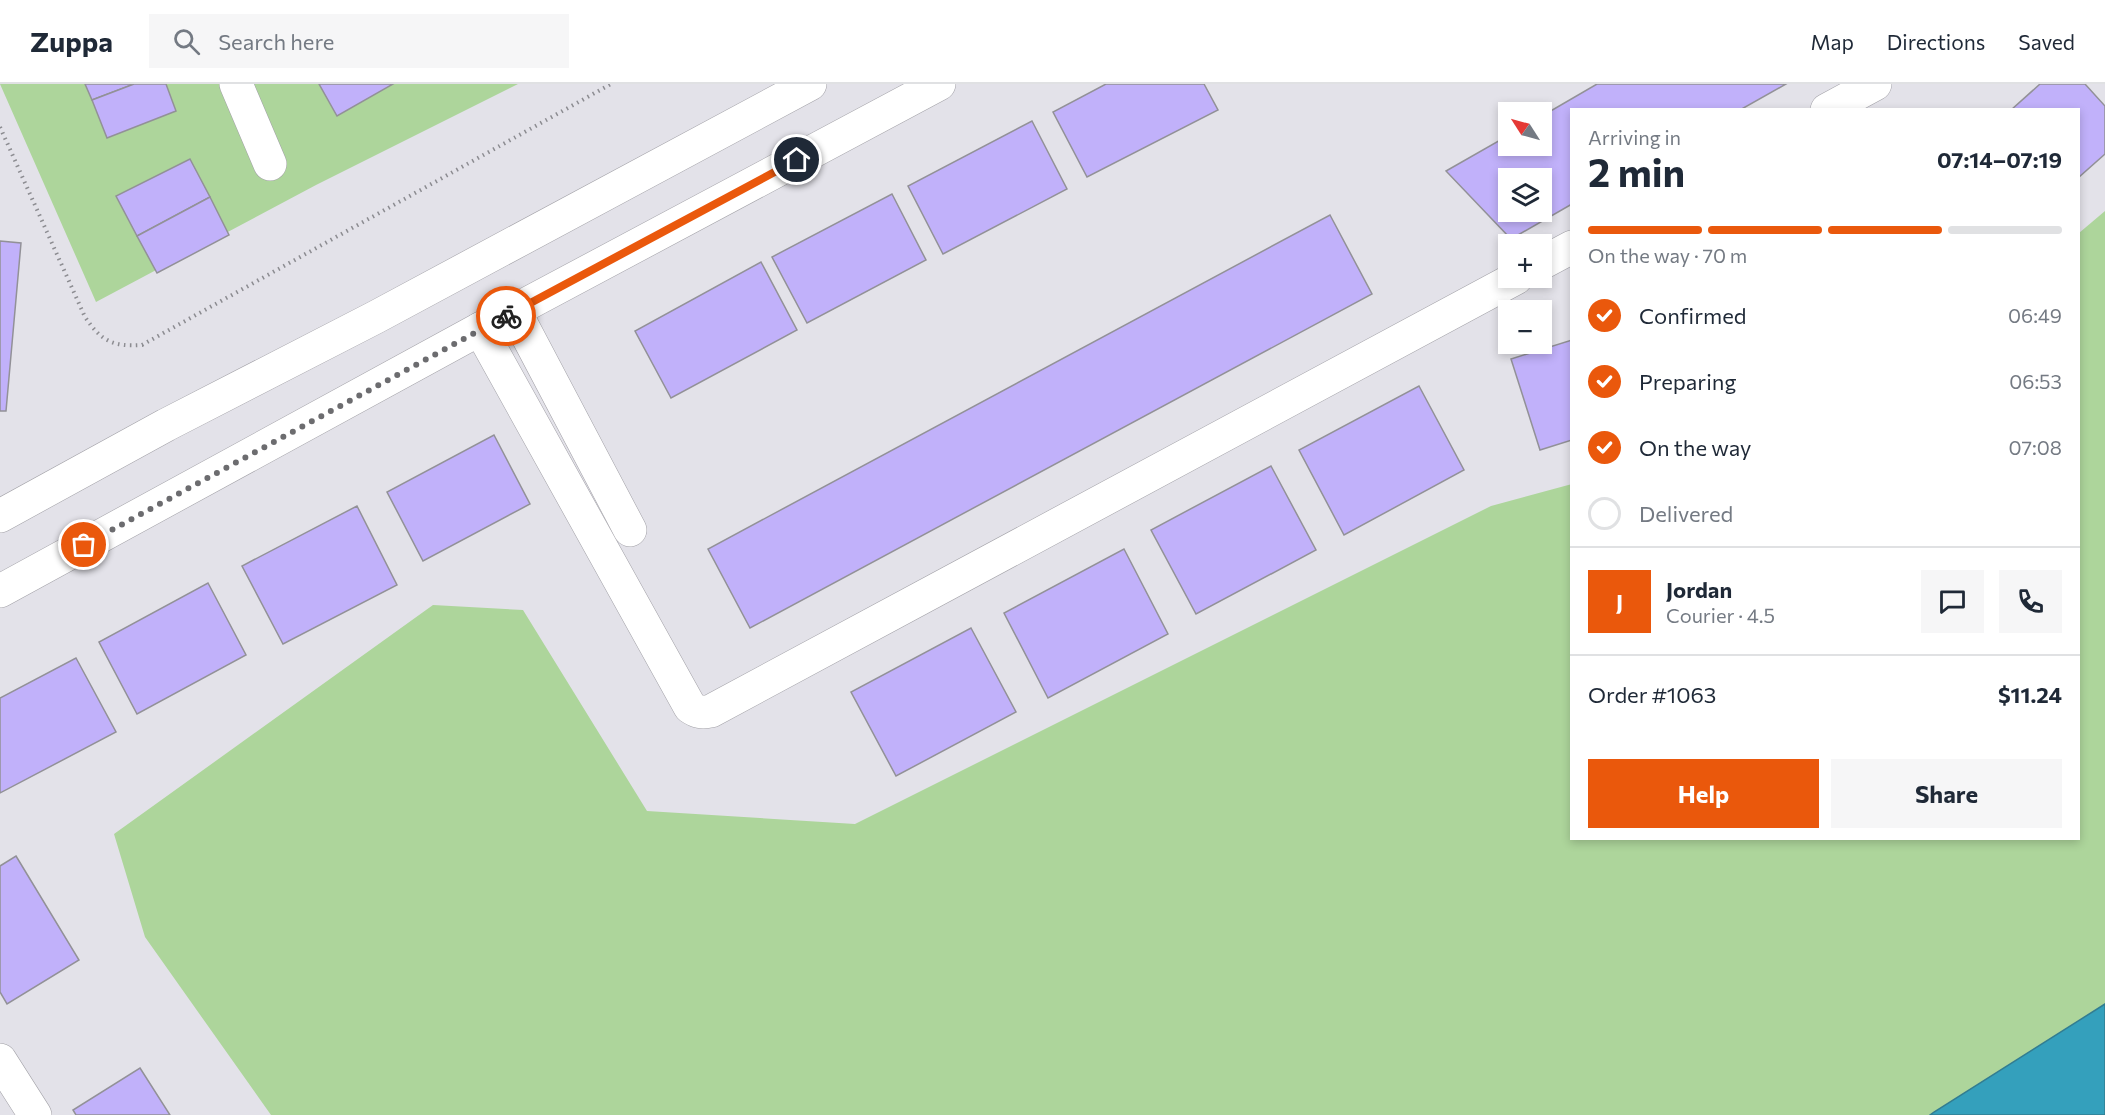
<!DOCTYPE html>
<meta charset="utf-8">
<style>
:root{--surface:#fff;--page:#f6f6f7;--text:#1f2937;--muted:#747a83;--line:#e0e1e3;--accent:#ea580c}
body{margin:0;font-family:Commissioner,sans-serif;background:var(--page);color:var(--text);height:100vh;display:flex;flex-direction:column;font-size:22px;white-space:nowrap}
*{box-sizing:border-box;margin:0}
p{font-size:20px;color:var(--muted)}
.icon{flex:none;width:33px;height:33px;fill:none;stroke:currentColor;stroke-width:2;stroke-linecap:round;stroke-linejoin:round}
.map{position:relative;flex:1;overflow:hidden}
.sheet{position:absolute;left:1570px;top:24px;width:510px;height:732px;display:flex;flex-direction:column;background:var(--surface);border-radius:0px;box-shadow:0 3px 9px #0003}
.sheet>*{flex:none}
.needle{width:39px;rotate:306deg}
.controls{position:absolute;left:1498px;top:18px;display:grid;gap:12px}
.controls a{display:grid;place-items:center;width:54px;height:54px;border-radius:0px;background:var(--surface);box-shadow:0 3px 9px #0003;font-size:30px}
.pin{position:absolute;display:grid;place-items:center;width:51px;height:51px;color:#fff;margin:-26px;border:3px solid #fff;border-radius:50%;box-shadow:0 2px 6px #0007}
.courier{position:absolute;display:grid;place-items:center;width:60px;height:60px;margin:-30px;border:4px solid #ea580c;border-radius:50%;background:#fff;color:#222;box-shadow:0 2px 8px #0007}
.headline em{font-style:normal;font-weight:700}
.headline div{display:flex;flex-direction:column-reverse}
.headline{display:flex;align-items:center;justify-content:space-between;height:102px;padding:0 18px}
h1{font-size:39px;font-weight:700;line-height:45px}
.bar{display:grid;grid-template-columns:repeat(4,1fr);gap:9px 6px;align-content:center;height:72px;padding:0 18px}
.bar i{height:8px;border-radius:4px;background:var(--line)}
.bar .active{background:var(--accent)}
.bar p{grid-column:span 4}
.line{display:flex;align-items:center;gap:15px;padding:0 18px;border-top:2px solid var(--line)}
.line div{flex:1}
.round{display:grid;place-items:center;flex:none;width:63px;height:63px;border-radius:0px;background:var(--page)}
ol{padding:0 18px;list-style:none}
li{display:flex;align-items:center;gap:18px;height:66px}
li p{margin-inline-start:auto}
li .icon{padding:6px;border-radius:50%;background:var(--accent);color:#fff;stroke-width:4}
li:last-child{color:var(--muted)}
li i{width:33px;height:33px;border:3px solid var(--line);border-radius:50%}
.cta{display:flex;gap:12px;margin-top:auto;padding:12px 18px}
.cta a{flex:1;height:69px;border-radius:0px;background:var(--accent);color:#fff;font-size:24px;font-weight:700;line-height:69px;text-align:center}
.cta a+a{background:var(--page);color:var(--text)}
header{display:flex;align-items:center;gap:36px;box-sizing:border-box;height:84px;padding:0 30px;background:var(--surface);border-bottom:2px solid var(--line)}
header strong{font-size:28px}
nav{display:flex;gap:33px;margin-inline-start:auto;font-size:21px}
.search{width:420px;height:54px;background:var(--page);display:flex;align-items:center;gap:15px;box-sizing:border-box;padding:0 21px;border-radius:0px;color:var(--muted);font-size:22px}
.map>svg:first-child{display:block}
.green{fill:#add59b}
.water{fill:#34a0bc;stroke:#327d91;stroke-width:1.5}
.building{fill:#c1b1fa;stroke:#929197;stroke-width:1.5;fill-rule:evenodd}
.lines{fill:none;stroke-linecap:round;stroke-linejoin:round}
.minor-casing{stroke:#a2a1a7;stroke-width:34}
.path{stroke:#8c8c91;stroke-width:4;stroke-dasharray:1.5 4.5;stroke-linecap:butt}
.minor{stroke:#fff;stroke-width:33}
.done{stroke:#6c6c6f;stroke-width:6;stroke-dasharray:0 10.8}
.route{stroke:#ea580c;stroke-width:8}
</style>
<header>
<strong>Zuppa</strong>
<div class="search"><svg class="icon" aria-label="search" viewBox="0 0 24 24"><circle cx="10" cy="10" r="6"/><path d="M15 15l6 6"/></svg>Search here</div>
<nav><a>Map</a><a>Directions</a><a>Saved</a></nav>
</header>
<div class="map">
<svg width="2105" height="1031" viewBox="0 0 2105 1031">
<rect width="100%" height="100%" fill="#e3e2e9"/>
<g class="green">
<polygon points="0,0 518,0 316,101 96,218"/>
<polygon points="2105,127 2105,1031 271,1031 145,853 114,750 433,521 523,526 647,727 855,740 1491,422 1572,400 1572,754 2079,754 2079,149"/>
</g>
<polygon class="water" points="2105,920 2105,1031 1930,1031 1934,1028"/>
<g class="building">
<polygon points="85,0 134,0 92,16"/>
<polygon points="134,0 166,0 176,27 107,54 92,16"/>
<polygon points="319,0 393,0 337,32"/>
<polygon points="1106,0 1204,0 1218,26 1087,93 1053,28"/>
<path d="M1597,0H1786L1740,26H1572V120L1511,155L1446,87L1509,51V62H1542V32ZM1509,94H1542V128H1509Z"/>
<polygon points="2040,0 2085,0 2105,22 2105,70 2079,93 2079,26 2011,26"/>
<polygon points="1032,37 1067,105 943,170 908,102"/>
<polygon points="190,75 210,113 137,152 116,112"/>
<polygon points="892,110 926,176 807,239 772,173"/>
<polygon points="210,113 229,151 157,189 137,152"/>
<polygon points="1330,131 1372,210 750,544 708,465"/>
<polygon points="0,157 21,159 6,327 0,327"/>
<polygon points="761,178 797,246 671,314 635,247"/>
<polygon points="1572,256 1572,356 1540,366 1511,275"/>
<polygon points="1419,302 1464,386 1344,451 1299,366"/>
<polygon points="494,351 530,420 423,477 387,408"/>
<polygon points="1271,382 1316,466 1196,530 1151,446"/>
<polygon points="357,422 397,501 283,560 242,482"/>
<polygon points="1124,465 1168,550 1048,614 1004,529"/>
<polygon points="208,499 246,571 137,630 99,558"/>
<polygon points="971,544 1016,628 896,692 851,608"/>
<polygon points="76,574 116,648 0,709 0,614"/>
<polygon points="16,772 79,876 7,920 0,908 0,782"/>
<polygon points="140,984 170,1031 76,1031 73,1026"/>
</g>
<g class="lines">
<g class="minor-casing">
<g id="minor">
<polyline points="236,0 270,80"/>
<polyline points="1827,26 1875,0"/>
<polyline points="1542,179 1572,163"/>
<polyline points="515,228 630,446"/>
<path d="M480,245L690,623C697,628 702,629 711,627L1516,194"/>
<polyline points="0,432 166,341 376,233 810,0"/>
<polyline points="0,507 480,245 939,0"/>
<polyline points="0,976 35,1031"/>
</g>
</g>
<path class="path" d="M0,43L85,233C101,257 113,263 142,261L611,0"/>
<use href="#minor" class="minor"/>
</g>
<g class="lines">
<polyline class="done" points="84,461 506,232"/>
<polyline class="route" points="506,232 797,76"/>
</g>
</svg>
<div class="controls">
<a><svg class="needle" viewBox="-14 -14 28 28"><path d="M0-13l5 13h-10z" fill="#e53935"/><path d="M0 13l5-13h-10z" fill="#747a83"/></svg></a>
<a><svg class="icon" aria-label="layers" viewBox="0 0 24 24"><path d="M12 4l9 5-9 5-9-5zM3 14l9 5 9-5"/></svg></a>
<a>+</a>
<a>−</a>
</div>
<div class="pin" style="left:84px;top:461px;background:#ea580c"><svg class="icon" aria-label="bag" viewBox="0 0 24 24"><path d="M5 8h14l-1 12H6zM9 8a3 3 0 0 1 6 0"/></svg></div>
<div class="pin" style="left:797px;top:76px;background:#1f2937"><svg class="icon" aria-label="home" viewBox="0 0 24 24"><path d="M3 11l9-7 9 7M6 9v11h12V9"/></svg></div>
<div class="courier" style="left:506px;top:232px"><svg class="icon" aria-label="bike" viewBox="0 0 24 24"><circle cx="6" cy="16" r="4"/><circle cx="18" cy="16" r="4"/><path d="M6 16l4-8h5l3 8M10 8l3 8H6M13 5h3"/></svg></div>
<section class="sheet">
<div class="headline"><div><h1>2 min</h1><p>Arriving in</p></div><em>07:14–07:19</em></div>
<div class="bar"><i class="active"></i><i class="active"></i><i class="active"></i><i></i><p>On the way · 70 m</p></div>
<ol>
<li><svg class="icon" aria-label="check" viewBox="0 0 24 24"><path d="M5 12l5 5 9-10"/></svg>Confirmed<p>06:49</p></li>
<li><svg class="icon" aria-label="check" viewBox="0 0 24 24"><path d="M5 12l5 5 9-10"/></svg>Preparing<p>06:53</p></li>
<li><svg class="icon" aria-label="check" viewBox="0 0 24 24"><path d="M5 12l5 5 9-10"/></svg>On the way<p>07:08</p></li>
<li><i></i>Delivered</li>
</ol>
<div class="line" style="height:108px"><b class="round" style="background:var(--accent);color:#fff">J</b><div><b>Jordan</b><p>Courier · 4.5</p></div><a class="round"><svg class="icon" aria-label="chat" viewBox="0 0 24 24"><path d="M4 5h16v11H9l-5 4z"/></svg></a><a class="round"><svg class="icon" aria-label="phone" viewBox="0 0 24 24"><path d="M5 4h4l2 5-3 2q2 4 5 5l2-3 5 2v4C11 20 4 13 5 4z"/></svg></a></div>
<div class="line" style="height:78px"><div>Order #1063</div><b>$11.24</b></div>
<div class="cta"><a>Help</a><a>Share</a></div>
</section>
</div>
